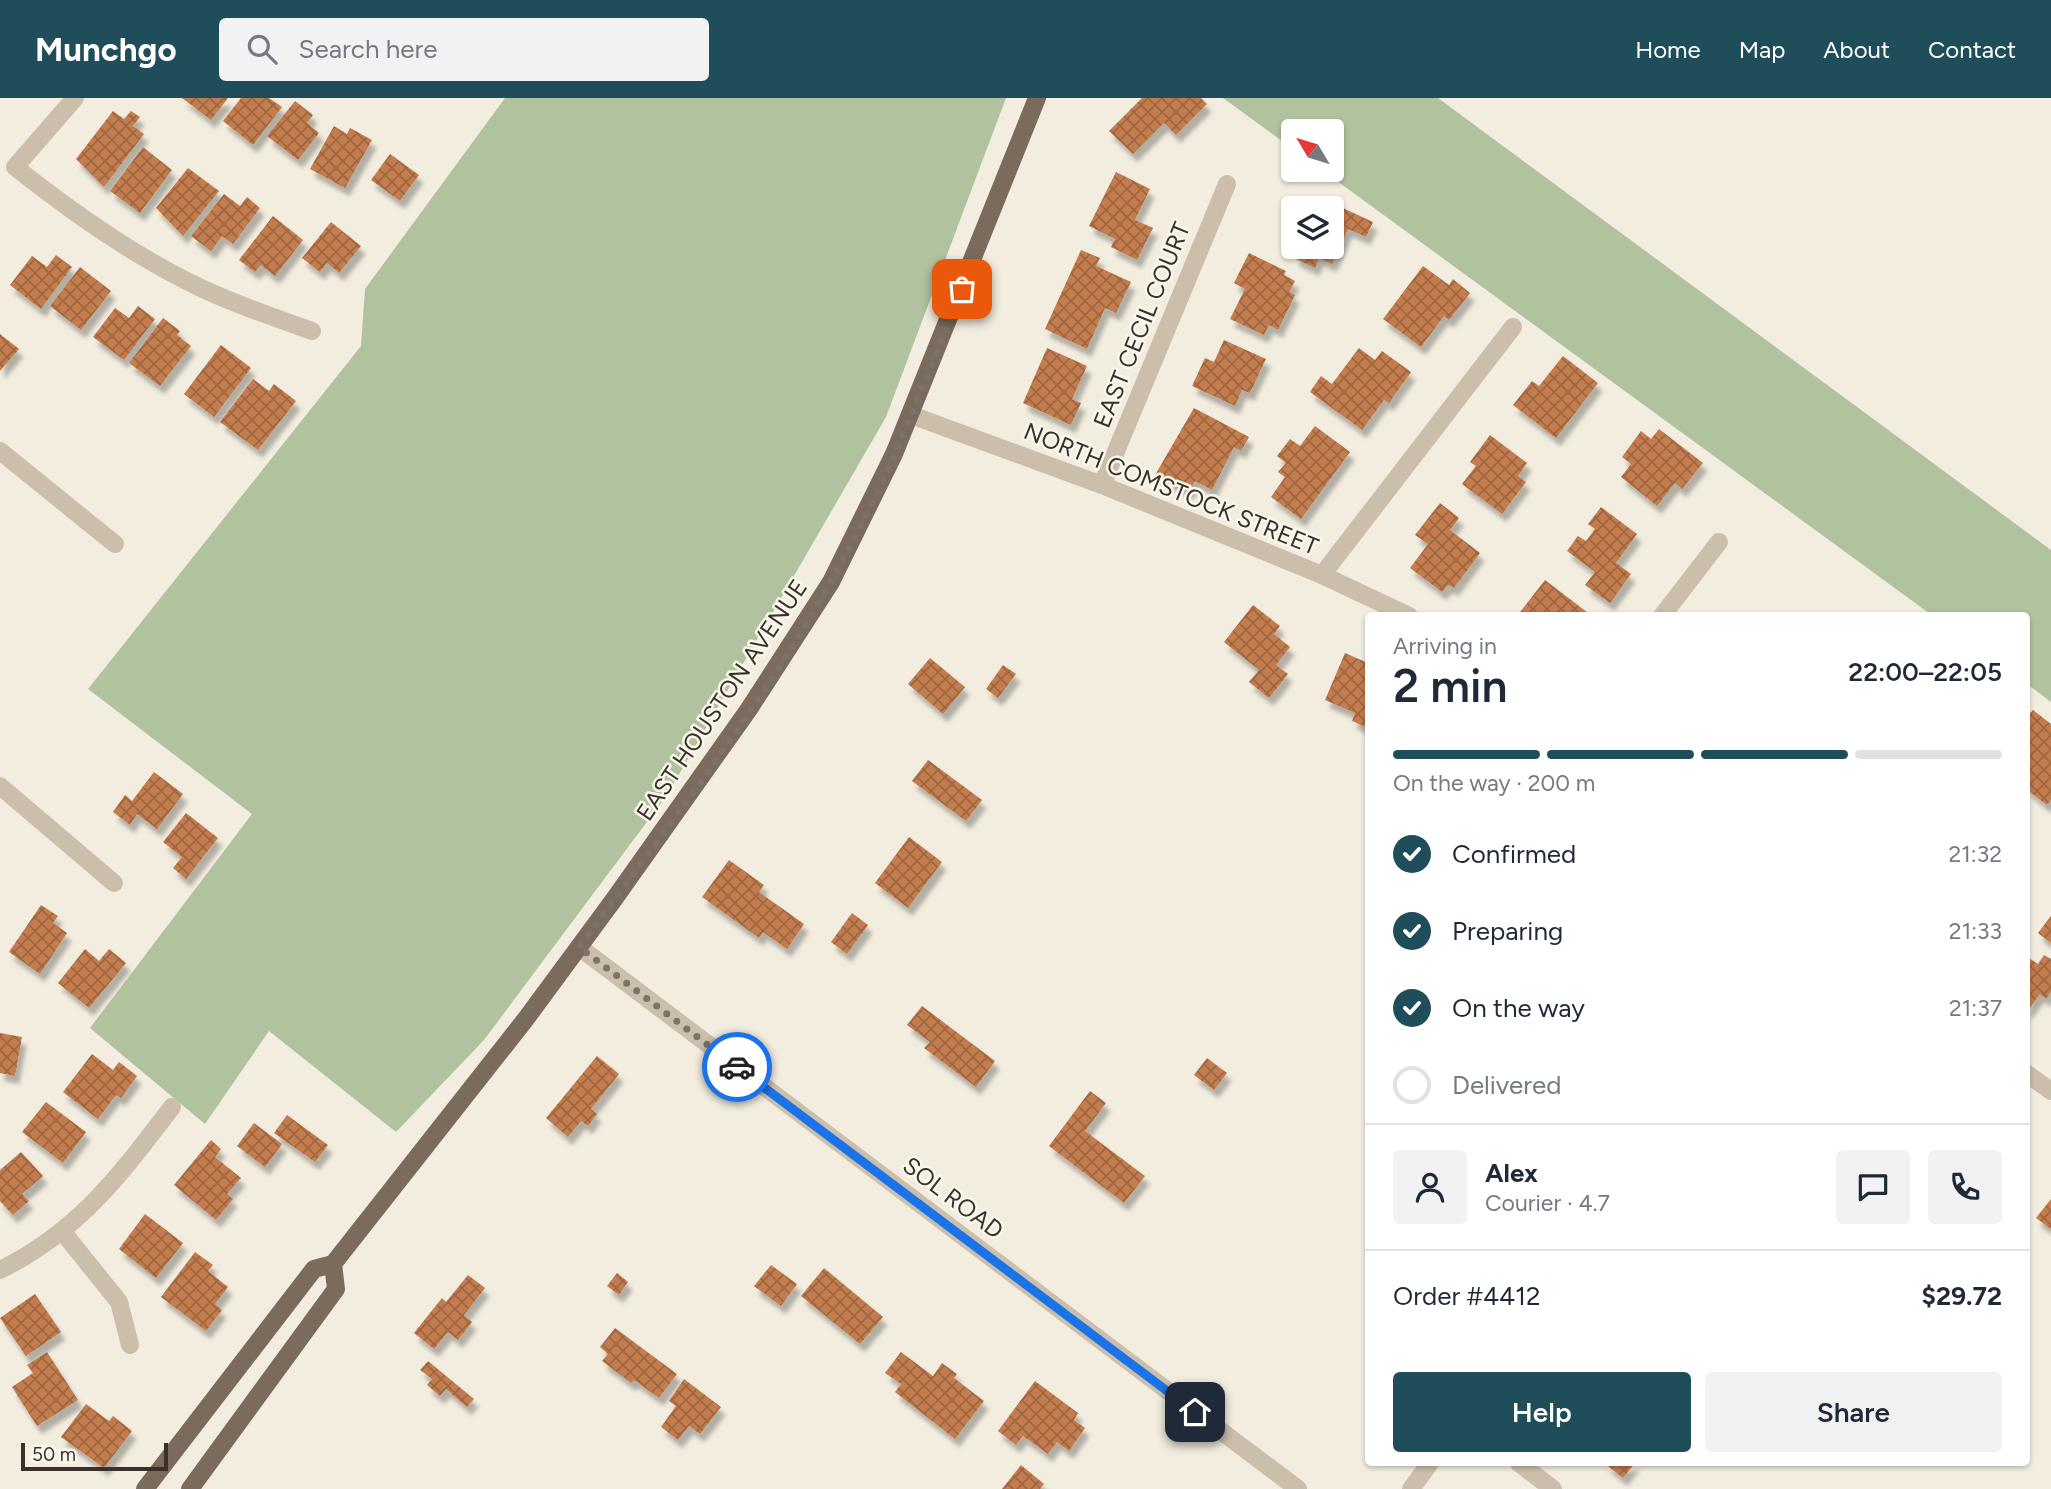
<!DOCTYPE html>
<meta charset="utf-8">
<style>
:root{--surface:#fff;--page:#f2f2f3;--text:#1f2937;--muted:#747a83;--line:#e0e1e3;--accent:#204d5a}
body{margin:0;font-family:Figtree,sans-serif;background:var(--page);color:var(--text);height:100vh;display:flex;flex-direction:column;font-size:26px;white-space:nowrap}
*{box-sizing:border-box;margin:0}
p{font-size:23px;color:var(--muted)}
.icon{flex:none;width:38px;height:38px;fill:none;stroke:currentColor;stroke-width:2;stroke-linecap:round;stroke-linejoin:round}
.map{position:relative;flex:1;overflow:hidden}
.details{position:absolute;left:1365px;top:514px;width:665px;height:854px;display:flex;flex-direction:column;background:var(--surface);border-radius:7px;box-shadow:0 2px 5px #0004}
.details>*{flex:none}
.needle{width:46px;rotate:308deg}
.fabs{position:absolute;left:1281px;top:21px;display:grid;gap:14px}
.fabs a{display:grid;place-items:center;width:63px;height:63px;border-radius:7px;background:var(--surface);box-shadow:0 2px 5px #0004;font-size:35px}
.scale{position:absolute;left:21px;bottom:18px;width:147px;box-sizing:border-box;padding-left:7px;border:4px solid #39312a;border-top:0;font-size:19px;line-height:24px;white-space:nowrap;color:#39312a;-webkit-text-stroke:5px #faf6ec;paint-order:stroke}
.pin{position:absolute;display:grid;place-items:center;width:60px;height:60px;color:#fff;margin:-30px;border-radius:14px;box-shadow:0 4px 10px #0006}
.courier{position:absolute;display:grid;place-items:center;width:70px;height:70px;margin:-35px;border:5px solid #1a73e8;border-radius:50%;background:#fff;color:#222;box-shadow:0 2px 9px #0007}
.summary em{font-style:normal;font-weight:600}
.summary div{display:flex;flex-direction:column-reverse}
.summary{display:flex;align-items:center;justify-content:space-between;height:119px;padding:0 28px}
h1{font-size:46px;font-weight:600;line-height:52px}
.bar{display:grid;grid-template-columns:repeat(4,1fr);gap:10px 7px;align-content:center;height:84px;padding:0 28px}
.bar i{height:9px;border-radius:5px;background:var(--line)}
.bar .selected{background:var(--accent)}
.bar p{grid-column:span 4}
.line{display:flex;align-items:center;gap:18px;padding:0 28px;border-top:2px solid var(--line)}
.line div{flex:1}
.round{display:grid;place-items:center;flex:none;width:74px;height:74px;border-radius:7px;background:var(--page)}
ol{padding:0 28px;list-style:none}
li{display:flex;align-items:center;gap:21px;height:77px}
li p{margin-inline-start:auto}
li .icon{padding:7px;border-radius:50%;background:var(--accent);color:#fff;stroke-width:4}
li:last-child{color:var(--muted)}
li i{width:38px;height:38px;border:4px solid var(--line);border-radius:50%}
.action{display:flex;gap:14px;margin-top:auto;padding:14px 28px}
.action a{flex:1;height:80px;border-radius:7px;background:var(--accent);color:#fff;font-size:28px;font-weight:600;line-height:80px;text-align:center}
.action a+a{background:var(--page);color:var(--text)}
header{display:flex;align-items:center;gap:42px;box-sizing:border-box;height:98px;padding:0 35px;background:var(--accent);color:#fff}
header strong{font-size:33px}
nav{display:flex;gap:38px;margin-inline-start:auto;font-size:24px}
.search{width:490px;height:63px;background:var(--page);display:flex;align-items:center;gap:18px;box-sizing:border-box;padding:0 24px;border-radius:7px;color:var(--muted);font-size:26px}
.map>svg:first-child{display:block}
.grass{fill:#b1c29f}
.building{fill:url(#building-cross-hatch);filter:url(#shadow)}
.lines{fill:none;stroke-linecap:round;stroke-linejoin:round}
.minor{stroke:#cbbfab;stroke-width:18}
.major{stroke:#7a6b5c;stroke-width:18}
.done{stroke:#7a736a;stroke-width:7;stroke-dasharray:0 12.6}
.route{stroke:#1a73e8;stroke-width:9}
.labels{text-anchor:middle;stroke-width:5;stroke-linejoin:round;paint-order:stroke}
.street-label{font-size:24px;fill:#39312a;stroke:#faf6ec}
</style>
<header>
<strong>Munchgo</strong>
<div class="search"><svg class="icon" aria-label="search" viewBox="0 0 24 24"><circle cx="10" cy="10" r="6"/><path d="M15 15l6 6"/></svg>Search here</div>
<nav><a>Home</a><a>Map</a><a>About</a><a>Contact</a></nav>
</header>
<div class="map">
<svg width="2051" height="1391" viewBox="0 0 2051 1391">
<defs>
<pattern id="building-cross-hatch" width="8" height="8" patternUnits="userSpaceOnUse" patternTransform="scale(1.75)"><rect width="8" height="8" fill="#c37c4d"/><path d="M0 0l8 8M0 8l8-8" fill="none" stroke="#9f6640"/></pattern>
<filter id="shadow"><feDropShadow dx="4.5" dy="8" stdDeviation="2" flood-color="#0004"/></filter>
</defs>
<rect width="100%" height="100%" fill="#f3ede0"/>
<g class="grass">
<polygon points="505,0 1006,0 886,319 667,697 484,942 396,1034 269,933 205,1026 90,930 252,716 88,591 361,248 365,191"/>
<polygon points="1223,0 1438,0 2051,452 2051,604 2027,586 2026,518 1933,518 1322,72 1332,72 1332,33 1293,33 1293,51"/>
</g>
<g class="building">
<polygon points="182,0 228,0 211,22"/>
<polygon points="241,0 269,0 282,9 253,47 223,23"/>
<polygon points="1142,0 1201,0 1207,6 1176,37 1164,25 1133,56 1109,33"/>
<polygon points="295,3 313,17 307,25 319,35 298,62 267,38"/>
<polygon points="113,13 124,21 131,13 140,19 133,28 144,36 104,89 76,61"/>
<polygon points="334,28 347,36 350,30 372,42 345,90 310,71"/>
<polygon points="143,49 172,72 140,115 110,93"/>
<polygon points="390,56 419,77 400,103 371,82"/>
<polygon points="188,70 219,93 183,138 156,110"/>
<polygon points="1116,74 1150,91 1135,122 1153,130 1137,162 1111,149 1115,141 1089,128"/>
<polygon points="224,96 240,108 247,99 260,110 233,146 222,138 211,153 191,138"/>
<polygon points="1299,99 1324,110 1294,110"/>
<polygon points="1330,104 1373,124 1366,139 1348,131 1332,166 1319,160 1315,170 1294,160 1299,149 1332,149 1332,110 1327,110"/>
<polygon points="273,118 303,142 275,178 261,167 255,174 239,162"/>
<polygon points="331,124 361,148 339,175 327,165 320,174 302,160"/>
<polygon points="1081,152 1100,160 1096,168 1131,184 1116,215 1105,210 1087,251 1045,231"/>
<polygon points="1249,155 1286,173 1284,177 1295,183 1289,194 1295,197 1278,232 1269,227 1264,237 1230,221 1245,191 1234,185"/>
<polygon points="56,157 72,169 41,211 10,187 32,158 47,169"/>
<polygon points="1423,168 1449,187 1453,181 1470,195 1449,222 1444,218 1421,249 1383,221"/>
<polygon points="80,169 111,193 81,232 50,208"/>
<polygon points="138,208 155,221 124,262 93,239 115,210 129,220"/>
<polygon points="163,220 180,233 177,237 191,248 160,288 129,265"/>
<polygon points="0,236 19,251 0,273"/>
<polygon points="1224,242 1266,261 1250,295 1242,292 1235,308 1192,288 1205,260 1214,264"/>
<polygon points="221,247 251,270 214,319 184,296"/>
<polygon points="1047,250 1087,268 1072,301 1081,305 1071,327 1023,305"/>
<polygon points="1359,250 1375,262 1382,253 1411,274 1389,305 1384,302 1362,332 1310,294 1321,278 1332,286"/>
<polygon points="1563,258 1598,285 1556,340 1513,307 1532,283 1539,288"/>
<polygon points="253,281 269,293 274,286 296,303 258,352 220,324"/>
<polygon points="1194,310 1249,339 1241,353 1234,349 1212,392 1195,383 1189,394 1155,377"/>
<polygon points="1315,328 1350,354 1301,421 1271,399 1285,379 1278,374 1286,365 1277,358 1290,341 1300,348"/>
<polygon points="1659,331 1703,365 1682,391 1675,385 1657,408 1621,379 1631,366 1622,359 1641,333 1651,341"/>
<polygon points="1490,337 1527,365 1518,378 1526,384 1502,416 1462,386 1476,368 1470,364"/>
<polygon points="1440,405 1459,420 1450,432 1480,455 1454,490 1448,487 1442,494 1410,470 1428,446 1415,437"/>
<polygon points="1601,409 1637,436 1616,465 1631,476 1610,505 1585,487 1595,474 1567,453 1578,438 1586,443 1595,431 1588,426"/>
<polygon points="1545,482 1592,518 1517,518"/>
<polygon points="1253,507 1280,528 1274,536 1290,549 1276,567 1288,576 1269,600 1249,584 1259,572 1224,544"/>
<polygon points="1345,555 1368,565 1368,630 1352,623 1355,615 1325,602"/>
<polygon points="930,560 965,589 943,616 908,586"/>
<polygon points="1003,567 1016,576 998,600 986,591"/>
<polygon points="2033,612 2051,626 2051,702 2047,707 2026,691 2026,620"/>
<polygon points="928,662 982,702 966,723 912,683"/>
<polygon points="154,674 183,696 157,731 137,716 130,727 113,714 125,697 132,703"/>
<polygon points="186,715 218,740 186,781 173,770 182,759 163,744"/>
<polygon points="909,739 942,764 908,810 875,785"/>
<polygon points="729,762 764,787 759,794 804,826 787,851 763,834 759,840 702,799"/>
<polygon points="41,807 58,818 53,825 67,835 40,876 9,854"/>
<polygon points="852,815 868,827 847,856 831,844"/>
<polygon points="2051,818 2051,845 2038,835"/>
<polygon points="85,851 99,863 109,851 126,865 89,910 58,885"/>
<polygon points="2044,857 2051,861 2051,894 2046,901 2040,896 2026,915 2026,858 2038,866"/>
<polygon points="922,908 995,963 976,989 924,950 930,944 907,927"/>
<polygon points="0,935 22,939 15,978 0,975"/>
<polygon points="92,956 113,972 119,964 137,978 121,1000 116,997 98,1021 63,994"/>
<polygon points="597,958 619,976 591,1011 597,1016 588,1028 581,1023 568,1039 546,1020"/>
<polygon points="1207,960 1227,975 1214,992 1194,977"/>
<polygon points="1090,993 1106,1005 1085,1033 1145,1078 1124,1105 1049,1048"/>
<polygon points="46,1004 86,1034 63,1065 22,1034"/>
<polygon points="287,1017 328,1047 315,1064 274,1035"/>
<polygon points="254,1025 282,1046 265,1069 237,1048"/>
<polygon points="211,1042 221,1051 215,1059 241,1080 227,1096 233,1101 216,1122 174,1087"/>
<polygon points="21,1054 43,1078 22,1096 29,1103 13,1117 0,1103 0,1072"/>
<polygon points="2051,1101 2051,1131 2036,1120"/>
<polygon points="145,1116 183,1145 156,1180 119,1151"/>
<polygon points="195,1154 213,1167 208,1173 228,1189 215,1206 222,1212 206,1233 161,1199"/>
<polygon points="771,1167 797,1186 781,1208 754,1188"/>
<polygon points="824,1170 883,1219 860,1246 801,1198"/>
<polygon points="617,1175 628,1184 619,1197 607,1188"/>
<polygon points="468,1177 485,1190 464,1217 472,1224 458,1242 448,1234 434,1251 414,1235 442,1200 446,1204"/>
<polygon points="35,1196 61,1234 26,1258 0,1220"/>
<polygon points="615,1230 677,1276 659,1300 634,1282 631,1285 602,1263 608,1256 600,1249"/>
<polygon points="47,1254 78,1302 37,1328 12,1289 33,1275 27,1267"/>
<polygon points="901,1254 933,1278 942,1265 957,1276 954,1280 984,1303 955,1341 895,1294 901,1286 885,1275"/>
<polygon points="428,1263 474,1301 467,1309 446,1291 440,1298 427,1287 432,1281 420,1272"/>
<polygon points="684,1281 721,1309 700,1336 689,1328 678,1342 661,1329 676,1308 669,1303"/>
<polygon points="1035,1283 1078,1315 1074,1322 1085,1330 1069,1353 1057,1344 1048,1356 1023,1338 1016,1347 998,1333"/>
<polygon points="86,1306 109,1323 113,1318 132,1333 104,1370 61,1339"/>
<polygon points="1604,1365 1635,1365 1623,1380"/>
<polygon points="1021,1367 1044,1386 1040,1391 1002,1391"/>
</g>
<g class="lines">
<g class="minor">
<path d="M75,0L15,69C73,115 135,159 201,190C237,207 275,220 312,233"/>
<polyline points="911,317 1102,387 1322,477 1409,518"/>
<polyline points="0,353 115,446"/>
<polyline points="1102,387 1227,86"/>
<polyline points="1322,477 1513,229"/>
<polyline points="1662,518 1719,444"/>
<polyline points="0,688 114,785"/>
<polyline points="579,849 1298,1391"/>
<polyline points="2026,975 2051,993"/>
<polyline points="62,1133 119,1204 130,1247"/>
<path d="M0,1172C79,1133 120,1077 172,1009"/>
<polyline points="1519,1365 1553,1391"/>
<polyline points="1411,1391 1430,1365"/>
</g>
<g class="major">
<polyline points="145,1391 314,1171 333,1166 525,922 615,800 749,611 831,484 894,356 1037,0"/>
<polyline points="190,1391 336,1191 333,1166"/>
</g>
</g>
<g class="lines">
<path class="done" d="M737,969L579,849C672,724 777,587 850,449C894,367 927,278 962,191"/>
<polyline class="route" points="737,969 1195,1314"/>
</g>
<g class="labels">
<g class="street-label">
<text transform="translate(1142 227) rotate(-68)" y="8">EAST CECIL COURT</text>
<text transform="translate(1171 391) rotate(22)" y="8">NORTH COMSTOCK STREET</text>
<text transform="translate(722 602) rotate(-56)" y="8">EAST HOUSTON AVENUE</text>
<text transform="translate(953 1100) rotate(37)" y="8">SOL ROAD</text>
</g>
</g>
</svg>
<div class="fabs">
<a><svg class="needle" viewBox="-14 -14 28 28"><path d="M0-13l5 13h-10z" fill="#e53935"/><path d="M0 13l5-13h-10z" fill="#747a83"/></svg></a>
<a><svg class="icon" aria-label="layers" viewBox="0 0 24 24"><path d="M12 4l9 5-9 5-9-5zM3 14l9 5 9-5"/></svg></a>
</div>
<div class="scale">50 m</div>
<div class="pin" style="left:962px;top:191px;background:#ea580c"><svg class="icon" aria-label="bag" viewBox="0 0 24 24"><path d="M5 8h14l-1 12H6zM9 8a3 3 0 0 1 6 0"/></svg></div>
<div class="pin" style="left:1195px;top:1314px;background:#1f2937"><svg class="icon" aria-label="home" viewBox="0 0 24 24"><path d="M3 11l9-7 9 7M6 9v11h12V9"/></svg></div>
<div class="courier" style="left:737px;top:969px"><svg class="icon" aria-label="car" viewBox="0 0 24 24"><path d="M5 17H2v-5l4-1 3-4h7l3 4 3 1v5h-3M9 17h6M6 11h13"/><circle cx="7" cy="17" r="2"/><circle cx="17" cy="17" r="2"/></svg></div>
<section class="details">
<div class="summary"><div><h1>2 min</h1><p>Arriving in</p></div><em>22:00–22:05</em></div>
<div class="bar"><i class="selected"></i><i class="selected"></i><i class="selected"></i><i></i><p>On the way · 200 m</p></div>
<ol>
<li><svg class="icon" aria-label="check" viewBox="0 0 24 24"><path d="M5 12l5 5 9-10"/></svg>Confirmed<p>21:32</p></li>
<li><svg class="icon" aria-label="check" viewBox="0 0 24 24"><path d="M5 12l5 5 9-10"/></svg>Preparing<p>21:33</p></li>
<li><svg class="icon" aria-label="check" viewBox="0 0 24 24"><path d="M5 12l5 5 9-10"/></svg>On the way<p>21:37</p></li>
<li><i></i>Delivered</li>
</ol>
<div class="line" style="height:126px"><a class="round"><svg class="icon" aria-label="person" viewBox="0 0 24 24"><circle cx="12" cy="8" r="4"/><path d="M4 21q1-7 8-7t8 7"/></svg></a><div><b>Alex</b><p>Courier · 4.7</p></div><a class="round"><svg class="icon" aria-label="chat" viewBox="0 0 24 24"><path d="M4 5h16v11H9l-5 4z"/></svg></a><a class="round"><svg class="icon" aria-label="phone" viewBox="0 0 24 24"><path d="M5 4h4l2 5-3 2q2 4 5 5l2-3 5 2v4C11 20 4 13 5 4z"/></svg></a></div>
<div class="line" style="height:91px"><div>Order #4412</div><b>$29.72</b></div>
<div class="action"><a>Help</a><a>Share</a></div>
</section>
</div>
